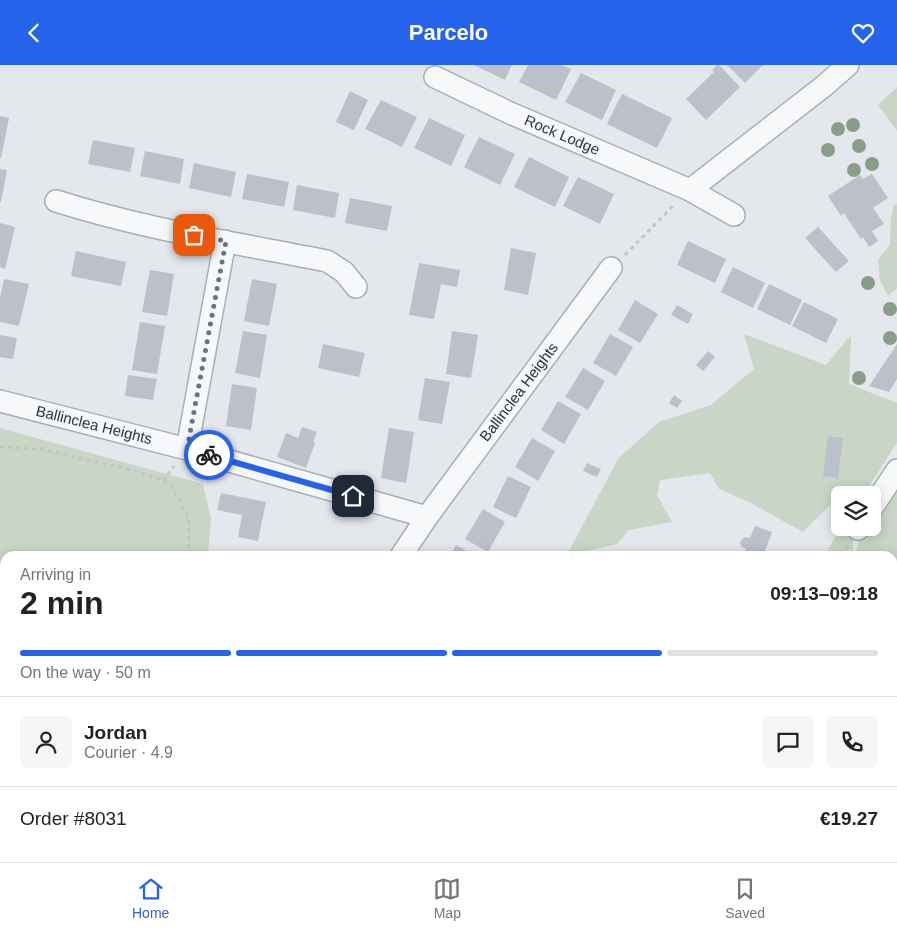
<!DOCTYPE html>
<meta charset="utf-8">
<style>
:root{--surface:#fff;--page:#f6f6f6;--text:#222;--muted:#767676;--line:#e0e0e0;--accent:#2563eb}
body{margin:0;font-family:Arial,sans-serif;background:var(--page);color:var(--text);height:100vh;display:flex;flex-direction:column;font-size:19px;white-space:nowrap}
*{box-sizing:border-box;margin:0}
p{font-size:16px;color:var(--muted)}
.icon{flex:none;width:28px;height:28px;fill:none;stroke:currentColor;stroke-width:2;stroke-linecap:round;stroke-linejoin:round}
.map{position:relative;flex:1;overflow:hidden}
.details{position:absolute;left:0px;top:486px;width:898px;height:311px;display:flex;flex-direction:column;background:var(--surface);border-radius:15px 15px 0 0;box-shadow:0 2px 12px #0003}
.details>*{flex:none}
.buttons{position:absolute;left:831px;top:421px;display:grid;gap:10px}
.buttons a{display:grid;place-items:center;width:50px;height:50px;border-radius:8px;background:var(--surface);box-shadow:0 2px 12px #0003;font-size:25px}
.pin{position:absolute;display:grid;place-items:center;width:42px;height:42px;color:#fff;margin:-21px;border-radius:10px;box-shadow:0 2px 8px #0006}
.courier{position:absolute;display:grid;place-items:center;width:50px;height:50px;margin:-25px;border:4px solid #2563eb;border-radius:50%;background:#fff;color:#222;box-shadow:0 1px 6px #0007}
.head em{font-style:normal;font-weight:600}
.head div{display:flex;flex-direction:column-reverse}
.head{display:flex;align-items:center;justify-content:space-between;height:85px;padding:0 20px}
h1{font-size:32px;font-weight:600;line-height:38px}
.bar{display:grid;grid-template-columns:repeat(4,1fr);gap:8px 5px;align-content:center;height:60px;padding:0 20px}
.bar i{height:6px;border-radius:4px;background:var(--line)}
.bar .selected{background:var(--accent)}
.bar p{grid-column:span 4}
.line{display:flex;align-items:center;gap:12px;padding:0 20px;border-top:1px solid var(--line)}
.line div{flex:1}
.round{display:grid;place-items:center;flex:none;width:52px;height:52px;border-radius:8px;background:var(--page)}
header{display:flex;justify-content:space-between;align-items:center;height:65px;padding:0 20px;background:var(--accent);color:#fff;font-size:22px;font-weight:600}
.tab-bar{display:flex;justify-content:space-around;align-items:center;height:70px;border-top:1px solid var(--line);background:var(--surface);font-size:14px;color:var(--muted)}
.tab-bar a{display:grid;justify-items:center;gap:2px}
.tab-bar .selected{color:var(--accent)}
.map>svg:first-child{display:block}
.green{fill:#c9d6c5}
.building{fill:#bbc0ca}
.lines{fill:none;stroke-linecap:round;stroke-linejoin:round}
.minor-casing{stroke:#a9aeb7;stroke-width:24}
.path{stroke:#c2c5cb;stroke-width:3;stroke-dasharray:4 4;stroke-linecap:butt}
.minor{stroke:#f7f8fa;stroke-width:21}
.tree{fill:#899d89}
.done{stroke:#6c737f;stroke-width:5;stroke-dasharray:0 9}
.route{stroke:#2563eb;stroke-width:6}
.labels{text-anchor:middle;stroke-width:4;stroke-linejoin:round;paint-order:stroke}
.street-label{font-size:15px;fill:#2b3445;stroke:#f4f6f9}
</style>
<header><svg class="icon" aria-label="back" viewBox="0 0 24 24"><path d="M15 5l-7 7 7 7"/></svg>Parcelo<svg class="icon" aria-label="heart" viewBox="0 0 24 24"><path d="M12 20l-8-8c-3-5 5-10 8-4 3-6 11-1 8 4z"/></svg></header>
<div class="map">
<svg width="897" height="797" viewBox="0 0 897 797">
<rect width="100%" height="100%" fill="#e4e7ec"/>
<g class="green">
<polygon points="897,22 897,66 878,40"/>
<polygon points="897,139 897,223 888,231 880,215 878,195 890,180 891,152 894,140"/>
<polygon points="744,269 826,300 851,270 849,319 897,338 897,378 866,426 853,430 840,430 840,434 834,436 803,467 751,438 719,424 710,408 660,415 657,430 672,457 629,465 617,479 582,487 569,486 618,394 659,357 711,340 754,304"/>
<polygon points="0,363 203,419 211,454 208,491 5,491 5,764 0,765"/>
<polygon points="897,418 897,797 800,797 789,793 892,792 892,491 824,491 837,469 839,442 840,462 853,463 853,487 855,489 860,473 867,463 872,462 873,454"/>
<polygon points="419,793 419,792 516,793 512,797 419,797"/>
</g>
<g class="building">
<polygon points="474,0 512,0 505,15"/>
<polygon points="528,0 561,0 571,4 556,35 519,17"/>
<polygon points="717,0 719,0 740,22 706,55 686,34 714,7 712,5"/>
<polygon points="727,0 763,0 745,18"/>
<polygon points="581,8 616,25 602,55 565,37"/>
<polygon points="350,26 368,35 354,65 336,57"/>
<polygon points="622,29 672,53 657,83 607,59"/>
<polygon points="381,35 417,52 402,82 365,64"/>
<polygon points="0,51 9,53 1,93 0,93"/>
<polygon points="429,53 465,70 451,101 414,83"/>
<polygon points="479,72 515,89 500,120 464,102"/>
<polygon points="93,75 135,83 130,107 88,99"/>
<polygon points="145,86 184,94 180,119 140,111"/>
<polygon points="529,92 569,112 555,142 514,122"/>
<polygon points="194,98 236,107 231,132 189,123"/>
<polygon points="0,104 7,105 1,137 0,137"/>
<polygon points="247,109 289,117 284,142 242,134"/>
<polygon points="872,109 888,133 873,143 884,159 872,166 878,176 869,182 863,172 861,174 844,148 841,151 828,131 860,110 863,114"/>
<polygon points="578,112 614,129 600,159 563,141"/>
<polygon points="297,120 339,128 335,153 293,145"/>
<polygon points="350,133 392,141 387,166 345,158"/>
<polygon points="0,158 15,162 5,204 0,202"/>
<polygon points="818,162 849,196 836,207 805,173"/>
<polygon points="688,176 726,194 715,218 677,200"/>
<polygon points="511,183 536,188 528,230 504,225"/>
<polygon points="76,186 126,197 121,221 71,211"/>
<polygon points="419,198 460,205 457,222 441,219 434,254 409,250"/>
<polygon points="733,202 765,218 753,243 721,227"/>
<polygon points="150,205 174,209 167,251 142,247"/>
<polygon points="4,214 29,219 19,261 0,257 0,233"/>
<polygon points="252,214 277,219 269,261 244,256"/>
<polygon points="769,219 802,235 790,260 757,244"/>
<polygon points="635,235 658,249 640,278 618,265"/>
<polygon points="804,237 838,254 826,278 792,261"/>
<polygon points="677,240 693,249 688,259 671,250"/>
<polygon points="140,257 165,261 157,309 132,305"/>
<polygon points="243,266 267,270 260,313 235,308"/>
<polygon points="452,266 478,270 471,313 446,309"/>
<polygon points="610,269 633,282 616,311 593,298"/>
<polygon points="0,270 17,273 13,294 0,292"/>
<polygon points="323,279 365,288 359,312 318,303"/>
<polygon points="897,279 897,314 889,327 869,321"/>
<polygon points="708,286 715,292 703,306 696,300"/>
<polygon points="583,303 605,316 588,345 565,332"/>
<polygon points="128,310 157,314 153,335 125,331"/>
<polygon points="425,313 450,317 442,359 418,355"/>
<polygon points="232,319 257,323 251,365 226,361"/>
<polygon points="674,330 682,336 677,343 669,338"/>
<polygon points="558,336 581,349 564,379 541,365"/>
<polygon points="302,362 317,367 313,377 315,378 306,403 277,392 286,368 298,373"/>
<polygon points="389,363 414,367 406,418 381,413"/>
<polygon points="828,371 843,373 838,413 823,411"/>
<polygon points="532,373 555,386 538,416 515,402"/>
<polygon points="587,398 601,404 597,412 583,406"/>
<polygon points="508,411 531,422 516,453 493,442"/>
<polygon points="221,428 266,437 258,476 238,472 242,450 217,445"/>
<polygon points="483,444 505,457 488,487 465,474"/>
<polygon points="755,461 772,467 763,491 743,491 746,484 741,481 740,477 744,472 750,473"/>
<polygon points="456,480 476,491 450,491"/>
<polygon points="0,779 5,780 5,792 13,792 12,797 0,797"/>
<polygon points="96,792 122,792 121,797 96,797"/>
<polygon points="351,792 377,792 376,797 350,797"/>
<polygon points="697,792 718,792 719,797 697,797"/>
</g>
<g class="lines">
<g class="minor-casing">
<g id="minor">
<polyline points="435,12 510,48 690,125 734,150"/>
<polyline points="690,125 824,21 848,0"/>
<path d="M56,136C144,164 236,178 327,196L344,207L356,222"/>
<polyline points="0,336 187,384 427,452"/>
<polyline points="187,384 225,176"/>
<polyline points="872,443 897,405"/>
<polyline points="858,464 860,462"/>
<polyline points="401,491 427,452 611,203"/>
<polyline points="308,797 308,792"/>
</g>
</g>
<g class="path">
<polyline points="625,190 675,139"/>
<polyline points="0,382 41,384 143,408 170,419 189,453 189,491"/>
<polyline points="163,416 174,401"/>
<polyline points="844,491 848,480"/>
<polyline points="0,734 5,733"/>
<polyline points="892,734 897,739"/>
<polyline points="664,792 664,797"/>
<polyline points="828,797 829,792"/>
</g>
<use href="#minor" class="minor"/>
</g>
<g class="tree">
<circle cx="853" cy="60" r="7"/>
<circle cx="838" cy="64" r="7"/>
<circle cx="859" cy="81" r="7"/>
<circle cx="828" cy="85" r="7"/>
<circle cx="872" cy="99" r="7"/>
<circle cx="854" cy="105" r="7"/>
<circle cx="868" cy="218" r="7"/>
<circle cx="890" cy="244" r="7"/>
<circle cx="890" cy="273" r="7"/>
<circle cx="859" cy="313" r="7"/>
</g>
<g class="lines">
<polyline class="done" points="194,170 226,176 187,384 209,390"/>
<polyline class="route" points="209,390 353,431"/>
</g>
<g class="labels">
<g class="street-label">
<text transform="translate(562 70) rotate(23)" y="5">Rock Lodge</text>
<text transform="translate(519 327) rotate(-53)" y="5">Ballinclea Heights</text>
<text transform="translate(94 360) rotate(14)" y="5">Ballinclea Heights</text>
</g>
</g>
</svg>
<div class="buttons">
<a><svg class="icon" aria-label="layers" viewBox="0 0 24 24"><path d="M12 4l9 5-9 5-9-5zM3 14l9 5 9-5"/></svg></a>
</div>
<div class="pin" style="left:194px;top:170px;background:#ea580c"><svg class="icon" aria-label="bag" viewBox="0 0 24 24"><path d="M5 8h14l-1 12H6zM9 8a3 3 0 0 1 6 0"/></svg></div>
<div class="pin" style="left:353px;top:431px;background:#1f2937"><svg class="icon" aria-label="home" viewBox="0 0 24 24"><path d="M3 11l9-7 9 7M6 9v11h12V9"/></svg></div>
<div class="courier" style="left:209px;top:390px"><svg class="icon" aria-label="bike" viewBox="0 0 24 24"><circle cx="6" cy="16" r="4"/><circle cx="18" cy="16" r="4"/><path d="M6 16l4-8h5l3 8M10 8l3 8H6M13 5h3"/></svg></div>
<section class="details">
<div class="head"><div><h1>2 min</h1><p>Arriving in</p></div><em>09:13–09:18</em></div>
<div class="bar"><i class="selected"></i><i class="selected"></i><i class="selected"></i><i></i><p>On the way · 50 m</p></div>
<div class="line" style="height:90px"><a class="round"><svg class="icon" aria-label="person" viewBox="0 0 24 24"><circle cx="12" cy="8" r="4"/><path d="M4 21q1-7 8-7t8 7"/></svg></a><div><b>Jordan</b><p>Courier · 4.9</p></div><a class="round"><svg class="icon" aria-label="chat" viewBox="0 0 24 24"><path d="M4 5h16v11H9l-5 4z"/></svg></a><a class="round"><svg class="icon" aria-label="phone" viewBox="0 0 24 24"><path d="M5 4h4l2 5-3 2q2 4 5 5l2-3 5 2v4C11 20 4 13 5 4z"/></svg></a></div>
<div class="line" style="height:65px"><div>Order #8031</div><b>€19.27</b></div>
</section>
</div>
<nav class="tab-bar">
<a class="selected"><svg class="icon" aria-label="home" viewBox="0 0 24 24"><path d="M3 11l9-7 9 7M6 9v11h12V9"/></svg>Home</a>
<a><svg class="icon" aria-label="map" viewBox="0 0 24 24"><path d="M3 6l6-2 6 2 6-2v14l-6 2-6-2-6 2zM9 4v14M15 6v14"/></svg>Map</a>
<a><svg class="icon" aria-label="saved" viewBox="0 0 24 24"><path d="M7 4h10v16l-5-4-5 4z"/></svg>Saved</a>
</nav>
